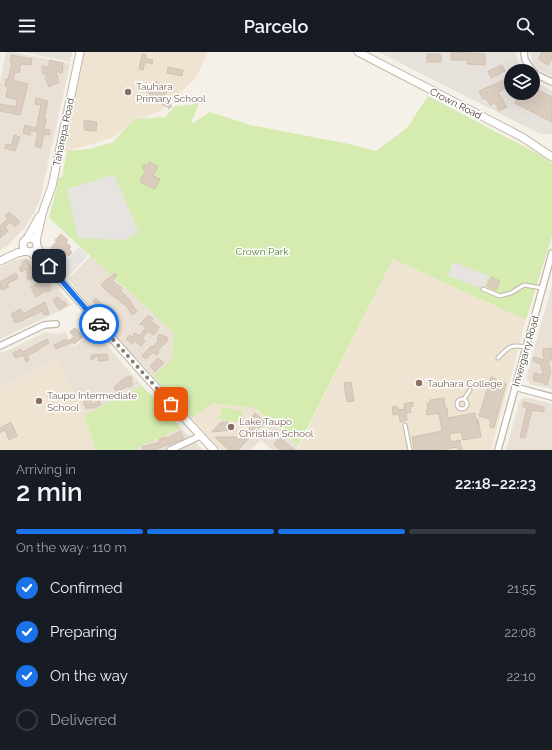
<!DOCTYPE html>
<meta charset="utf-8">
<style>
:root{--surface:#171b24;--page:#242831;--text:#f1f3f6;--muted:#9ea1a6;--line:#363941;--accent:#1a73e8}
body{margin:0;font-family:Raleway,sans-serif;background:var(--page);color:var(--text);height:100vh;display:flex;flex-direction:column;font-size:15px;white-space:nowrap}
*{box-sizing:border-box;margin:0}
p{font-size:13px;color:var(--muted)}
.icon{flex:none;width:22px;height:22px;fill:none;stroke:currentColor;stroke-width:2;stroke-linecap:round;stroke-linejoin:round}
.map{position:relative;height:398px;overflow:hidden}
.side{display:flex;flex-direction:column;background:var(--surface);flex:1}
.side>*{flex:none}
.buttons{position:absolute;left:504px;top:12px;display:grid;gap:8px}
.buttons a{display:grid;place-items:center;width:36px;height:36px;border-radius:50%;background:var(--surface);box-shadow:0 4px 16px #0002;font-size:20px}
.pin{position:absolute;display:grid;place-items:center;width:34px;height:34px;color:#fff;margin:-17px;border-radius:8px;box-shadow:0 2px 6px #0006}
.courier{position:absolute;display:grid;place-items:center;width:40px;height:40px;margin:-20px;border:3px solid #1a73e8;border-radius:50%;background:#fff;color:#222;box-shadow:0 1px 5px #0007}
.summary em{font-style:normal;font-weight:600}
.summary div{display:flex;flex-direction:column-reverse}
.summary{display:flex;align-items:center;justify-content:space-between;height:68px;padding:0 16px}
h1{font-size:26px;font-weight:600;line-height:30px}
.bar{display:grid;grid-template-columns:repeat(4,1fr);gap:6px 4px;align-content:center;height:48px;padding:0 16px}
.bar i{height:5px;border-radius:3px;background:var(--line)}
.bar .active{background:var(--accent)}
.bar p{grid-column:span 4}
ol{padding:0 16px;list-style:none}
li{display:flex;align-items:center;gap:12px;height:44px}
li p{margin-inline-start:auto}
li .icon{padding:4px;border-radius:50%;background:var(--accent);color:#fff;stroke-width:4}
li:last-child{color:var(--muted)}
li i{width:22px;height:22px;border:2px solid var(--line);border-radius:50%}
header{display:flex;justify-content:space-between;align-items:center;height:52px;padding:0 16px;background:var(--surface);font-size:18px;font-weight:600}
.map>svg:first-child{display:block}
.residential{fill:#e9e1d6}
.industrial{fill:#e7e1dc}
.education{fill:#eee4d1}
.green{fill:#d5ebaf}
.parking{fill:#e6e3e0}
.building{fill:#dacdbf;stroke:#d2c2af}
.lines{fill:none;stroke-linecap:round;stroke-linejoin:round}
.service-casing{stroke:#c1b7aa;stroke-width:5}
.minor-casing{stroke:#c1b7aa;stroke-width:8}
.tertiary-casing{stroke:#c1b7aa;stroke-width:9}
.service{stroke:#fff;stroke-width:3}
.minor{stroke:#fff;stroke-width:5.5}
.tertiary{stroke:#fff;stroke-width:7}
.done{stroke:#857e74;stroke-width:4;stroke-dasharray:0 7.2}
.route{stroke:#1a73e8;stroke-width:5}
.education-dot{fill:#8d6e63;stroke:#fff;stroke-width:1.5}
.labels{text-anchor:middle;stroke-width:3;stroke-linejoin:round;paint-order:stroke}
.education-label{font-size:10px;fill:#785e54;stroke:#fff;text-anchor:start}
.street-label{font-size:10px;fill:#484036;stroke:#fff}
.park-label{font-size:10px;fill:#4e7e26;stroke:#fff}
</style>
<header><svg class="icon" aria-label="menu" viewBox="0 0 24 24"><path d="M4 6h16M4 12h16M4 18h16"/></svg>Parcelo<svg class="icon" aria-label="search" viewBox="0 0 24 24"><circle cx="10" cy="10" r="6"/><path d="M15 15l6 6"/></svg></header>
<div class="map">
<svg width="552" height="398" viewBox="0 0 552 398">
<rect width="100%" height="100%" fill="#f5f0e8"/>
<g class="residential">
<polygon points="6,0 14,0 70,12 40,147 35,159 25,175 7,194 0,198 0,31"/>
<polygon points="24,0 72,0 70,10"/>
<polygon points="91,204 174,281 172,307 153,324 117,287 68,227"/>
<polygon points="24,206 30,208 50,228 72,253 0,287 0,215 15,208"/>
<polygon points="552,233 552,337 530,332 526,326"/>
<polygon points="94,279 142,334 84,363 58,307 0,336 0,301 9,298 46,280 56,282 65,280 74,295"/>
<polygon points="525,345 552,352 552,398 506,398 520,348"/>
<polygon points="269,369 298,394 297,398 272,398 262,389 260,389 250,398 239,398"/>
<polygon points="181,376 203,398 133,398"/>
</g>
<g class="industrial">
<polygon points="379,0 516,0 519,12 524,19 511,19 511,41 533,41 533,29 552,39 552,82 540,82"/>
<polygon points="530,0 552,0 552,24 539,18 533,11"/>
</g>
<g class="education">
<polygon points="84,0 208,0 197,24 164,57 135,69 112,86 61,101"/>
<polygon points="393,207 526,268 491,398 297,398"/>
<polygon points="58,307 84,363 96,398 0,398 0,336"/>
<polygon points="213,351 255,356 269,369 239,398 221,398 192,366"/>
</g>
<g class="green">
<path d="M428,44L542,104L552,112V184L526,268L393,207L298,394L255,356L213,351L192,366L153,324L172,307L174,281L49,166L59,126L63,124C63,115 66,108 67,99L90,97L113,90L122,80L136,67L165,65L175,54L190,53L199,50L191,72L210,60L250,73L349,92L376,99L407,76Z"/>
<polygon points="142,334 181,376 133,398 96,398 84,363"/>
<polygon points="222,355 243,359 241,371 219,367"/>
</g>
<g class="parking">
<polygon points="114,122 139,181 123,188 78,186 67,137 85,132"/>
<polygon points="79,195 88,203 68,225 59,217"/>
<polygon points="453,210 489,224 483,237 448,224"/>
</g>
<g class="building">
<polygon points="451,0 485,2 485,13 467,12 468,8 451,8"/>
<polygon points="542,0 552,0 552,7 548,13 538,7"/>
<polygon points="142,2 146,3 145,6 153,8 152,12 145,10 143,18 139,17"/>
<rect x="427" y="2" width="14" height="8"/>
<polygon points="11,3 32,7 31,13 21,12 19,21 15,20 13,28 28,32 20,63 0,59 0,52 16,55 17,48 6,45 8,35 5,34 6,27 8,28 12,10 10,10"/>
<polygon points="50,8 63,11 62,15 63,15 62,21 56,19 59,30 49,35 45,25 47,22 43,22 42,18 42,14 48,15"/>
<polygon points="502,13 505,19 491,26 488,19"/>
<polygon points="168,15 183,18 182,24 167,21"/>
<polygon points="511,25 511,34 498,40 507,55 499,59 495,51 490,53 486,46 483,47 479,39"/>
<polygon points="156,29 167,40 162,46 172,54 169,57 165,53 164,54 153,42 151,45 146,40"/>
<polygon points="533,35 552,45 552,70 515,51 520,41 533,41"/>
<polygon points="36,46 48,49 44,66 46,67 44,77 50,78 49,83 44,82 41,96 35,94 38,80 31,78 30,83 23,81 25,73 36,76 37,73 41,53 35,52"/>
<polygon points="84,68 97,70 96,79 84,78"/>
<polygon points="14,83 20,85 15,99 5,96 6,92 12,93"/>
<polygon points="149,110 158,114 153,124 160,127 155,137 140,130 145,118 142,116 144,112 147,114"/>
<polygon points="9,160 20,170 15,175 10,170 5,175 8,179 0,186 0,174 8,167 5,164"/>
<polygon points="61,182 68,188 66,190 71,195 69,197 72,200 69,204 65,201 63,203 59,199 56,201 51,196 57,189 55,188"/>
<polygon points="26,207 33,219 39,219 40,227 27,227 27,217 21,220 19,215 23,213 22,210 26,208 26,210"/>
<polygon points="16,221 18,226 7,232 9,235 1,238 0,230"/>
<polygon points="115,221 117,223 112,229 122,236 120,238 129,247 137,260 132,263 127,255 115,245 110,242 101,233 108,226 109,227"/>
<polygon points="491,225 500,229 496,238 487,234"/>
<polygon points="47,228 51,237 50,239 47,240 46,239 36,245 31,235"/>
<polygon points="58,245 62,250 64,249 67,253 59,258 53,248"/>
<polygon points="96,246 110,260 106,263 93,249"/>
<polygon points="45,250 49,262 44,263 43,259 24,267 24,268 20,270 20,269 15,271 11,262 21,257 23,262"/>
<polygon points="149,263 153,267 151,269 159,275 154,283 148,279 142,286 145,289 141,294 135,289 132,292 126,287 130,283 132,285 135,281 139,284 146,276 142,272 139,273"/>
<polygon points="75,276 83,285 74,292 73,290 56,297 54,293 66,287 67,290 74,285 70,280"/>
<polygon points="159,282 168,286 166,291 165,291 158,298 159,300 156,303 153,300 146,307 142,304 151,294 153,295 159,288 157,287"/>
<polygon points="47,287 49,291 38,297 39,298 27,304 29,308 26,310 23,303 15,306 13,301 21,297 23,300"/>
<polygon points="552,296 552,308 548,308 550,317 551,318 547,333 544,332 544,331 533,328 534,321 543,323 541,312 533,309 534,305 544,308 543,297"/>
<polygon points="107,302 108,308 98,309 98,303 92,308 90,305 92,303"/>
<polygon points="158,306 164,311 155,320 150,314"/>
<polygon points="126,325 132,325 131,330 133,332 130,336 128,334 119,339 118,338 116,339 114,335"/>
<polygon points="491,325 496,327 496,329 506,332 494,376 490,375 490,367 479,364"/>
<polygon points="351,330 354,349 347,350 344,331"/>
<polygon points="84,346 91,346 91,353 99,349 101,353 93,356 85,356 86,356 86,353 84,353"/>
<polygon points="444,346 445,356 447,356 448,366 475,361 477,373 478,367 481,385 463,388 461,380 449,382 451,390 460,388 462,398 458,398 457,395 440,398 414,398 412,385 442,379 439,361 427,363 426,358 428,358 427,351 431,351 430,348"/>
<polygon points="413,350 413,354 410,355 411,360 406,361 407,368 400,370 399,362 393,363 392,355 397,354 398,358 405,357 404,352"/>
<polygon points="523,350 544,355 544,360 532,358 525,386 520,385 527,356 523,355"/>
<polygon points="255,361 265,370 238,398 229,398 215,385 236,385 239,388 250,376 245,372"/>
<polygon points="11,370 17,384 9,388 5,378 0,381 0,376"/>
<polygon points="221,370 229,370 230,378 212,380"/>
<polygon points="180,379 184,387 154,398 143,398 142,395 160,390 159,387 166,385 166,387"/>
<polygon points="279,386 285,390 295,398 281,398 274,393"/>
</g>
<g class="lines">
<g class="service-casing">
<g id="service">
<polyline points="483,237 500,244 511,241 524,233 542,236"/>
<path d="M498,306C508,295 511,292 526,295"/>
<polyline points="464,347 470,338"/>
<circle cx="462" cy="352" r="5"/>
<polyline points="405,373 410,398"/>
</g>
</g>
<g class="minor-casing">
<g id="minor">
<polyline points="524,0 525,8 533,19"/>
<polyline points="533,19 537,23 552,30"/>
<polyline points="0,294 44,273 56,272"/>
<polyline points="515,335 552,345"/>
<polyline points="170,398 200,384"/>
<polyline points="498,398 552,201"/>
</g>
</g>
<g class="tertiary-casing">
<g id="tertiary">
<polyline points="358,0 522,85 552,105"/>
<circle cx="30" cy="193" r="7"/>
<polyline points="27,187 39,165"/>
<polyline points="36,189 43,159 52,134 80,0"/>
<polyline points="37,195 47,209 49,215 142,320 214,398"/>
<polyline points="31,200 43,212 49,214"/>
<polyline points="0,209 17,201 26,199"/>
</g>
</g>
<use href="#service" class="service"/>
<use href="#minor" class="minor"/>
<use href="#tertiary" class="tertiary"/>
</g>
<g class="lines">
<polyline class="done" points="99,272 171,352"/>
<polyline class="route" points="49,214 99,272"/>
</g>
<g class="education-dot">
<circle cx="128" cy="40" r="4"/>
<circle cx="419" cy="331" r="4"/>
<circle cx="39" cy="349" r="4"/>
<circle cx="231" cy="375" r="4"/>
</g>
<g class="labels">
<g class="education-label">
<text x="136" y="38">Tauhara<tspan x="136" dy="12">Primary School</tspan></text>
<text x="427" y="335">Tauhara College</text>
<text x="47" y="347">Taupo Intermediate<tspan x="47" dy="12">School</tspan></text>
<text x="239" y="373">Lake Taupo<tspan x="239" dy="12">Christian School</tspan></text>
</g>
<g class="street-label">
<text transform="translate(456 51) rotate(27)" y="4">Crown Road</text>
<text transform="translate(63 80) rotate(-78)" y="4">Taharepa Road</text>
<text transform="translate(525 299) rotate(-74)" y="4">Invergarry Road</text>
</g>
<g class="park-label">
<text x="262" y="203">Crown Park</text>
</g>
</g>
</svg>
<div class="buttons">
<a><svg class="icon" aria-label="layers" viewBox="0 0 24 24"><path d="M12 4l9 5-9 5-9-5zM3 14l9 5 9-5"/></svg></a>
</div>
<div class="pin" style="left:171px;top:352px;background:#ea580c"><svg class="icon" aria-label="bag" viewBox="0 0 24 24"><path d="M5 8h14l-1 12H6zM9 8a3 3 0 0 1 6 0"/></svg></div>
<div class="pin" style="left:49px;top:214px;background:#1f2937"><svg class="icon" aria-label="home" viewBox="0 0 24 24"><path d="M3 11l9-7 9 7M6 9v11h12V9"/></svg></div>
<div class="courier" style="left:99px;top:272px"><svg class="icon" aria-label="car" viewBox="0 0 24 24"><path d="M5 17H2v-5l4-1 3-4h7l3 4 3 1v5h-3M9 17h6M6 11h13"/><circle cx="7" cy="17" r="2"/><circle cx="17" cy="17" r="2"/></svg></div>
</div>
<section class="side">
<div class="summary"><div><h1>2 min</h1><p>Arriving in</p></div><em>22:18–22:23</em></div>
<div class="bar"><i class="active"></i><i class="active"></i><i class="active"></i><i></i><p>On the way · 110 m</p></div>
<ol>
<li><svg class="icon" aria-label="check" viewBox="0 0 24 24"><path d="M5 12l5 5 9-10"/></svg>Confirmed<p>21:55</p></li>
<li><svg class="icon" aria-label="check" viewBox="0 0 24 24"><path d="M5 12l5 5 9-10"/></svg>Preparing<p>22:08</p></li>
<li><svg class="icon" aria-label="check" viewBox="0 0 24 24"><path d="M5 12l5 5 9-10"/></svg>On the way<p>22:10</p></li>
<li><i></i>Delivered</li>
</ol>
</section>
